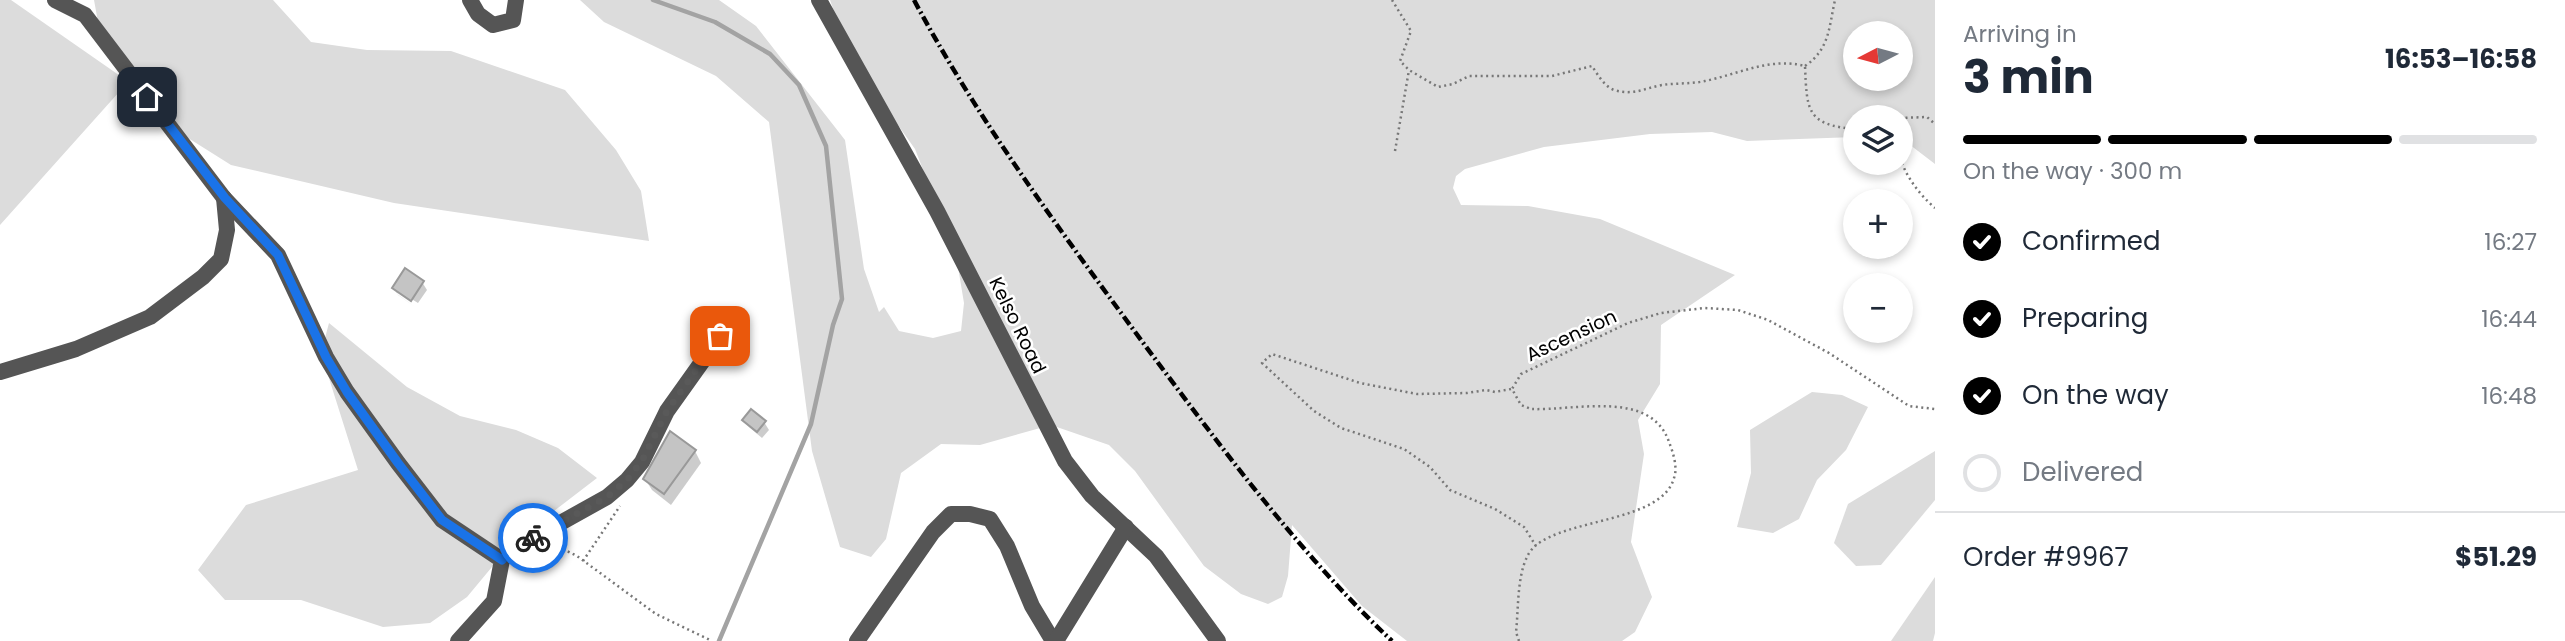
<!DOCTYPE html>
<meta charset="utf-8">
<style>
:root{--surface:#fff;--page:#f2f2f3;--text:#1f2937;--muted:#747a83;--line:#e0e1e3;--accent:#000}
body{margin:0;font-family:Poppins,sans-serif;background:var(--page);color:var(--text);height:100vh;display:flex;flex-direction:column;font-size:26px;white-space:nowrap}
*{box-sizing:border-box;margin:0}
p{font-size:23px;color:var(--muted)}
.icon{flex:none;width:38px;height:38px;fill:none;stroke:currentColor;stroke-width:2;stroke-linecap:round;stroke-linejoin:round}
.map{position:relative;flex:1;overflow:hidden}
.details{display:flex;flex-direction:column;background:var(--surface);width:630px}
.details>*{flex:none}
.needle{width:46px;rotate:264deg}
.buttons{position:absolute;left:1843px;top:21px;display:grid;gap:14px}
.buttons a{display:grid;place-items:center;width:70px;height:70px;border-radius:50%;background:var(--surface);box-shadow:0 4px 10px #0003;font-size:35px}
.pin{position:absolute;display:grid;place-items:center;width:60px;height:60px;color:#fff;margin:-30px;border-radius:14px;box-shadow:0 4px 10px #0006}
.courier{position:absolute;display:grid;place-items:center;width:70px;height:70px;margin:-35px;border:5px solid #1a73e8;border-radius:50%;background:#fff;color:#222;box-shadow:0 2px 9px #0007}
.head em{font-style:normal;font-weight:700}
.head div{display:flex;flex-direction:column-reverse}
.head{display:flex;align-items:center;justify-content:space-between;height:119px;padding:0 28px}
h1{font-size:46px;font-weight:700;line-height:52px}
.bar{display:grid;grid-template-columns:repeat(4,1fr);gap:10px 7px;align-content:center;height:84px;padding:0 28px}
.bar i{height:9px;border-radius:5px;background:var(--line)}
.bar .on{background:var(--accent)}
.bar p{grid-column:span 4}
.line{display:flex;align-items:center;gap:18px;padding:0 28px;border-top:2px solid var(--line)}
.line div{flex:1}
ol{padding:0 28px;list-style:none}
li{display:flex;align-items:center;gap:21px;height:77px}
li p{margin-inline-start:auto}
li .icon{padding:7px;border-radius:50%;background:var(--accent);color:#fff;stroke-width:4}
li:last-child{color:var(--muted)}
li i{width:38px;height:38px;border:4px solid var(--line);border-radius:50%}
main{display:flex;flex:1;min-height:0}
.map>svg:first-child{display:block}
.green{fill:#dcdcdc;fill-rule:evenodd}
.shadow{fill:#0003}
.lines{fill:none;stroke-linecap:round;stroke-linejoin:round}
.stream{stroke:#a3a3a3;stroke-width:4.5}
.building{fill:#c4c4c4;stroke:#999;stroke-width:2}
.path{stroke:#777;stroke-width:2.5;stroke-dasharray:2 3.5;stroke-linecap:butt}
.minor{stroke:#555;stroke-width:16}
.rail{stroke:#000;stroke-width:4.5;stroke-dasharray:10 3.5 2 3.5;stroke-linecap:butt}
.done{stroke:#595959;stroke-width:7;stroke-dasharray:0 12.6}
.route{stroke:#1a73e8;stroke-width:9}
.labels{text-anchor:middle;stroke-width:5;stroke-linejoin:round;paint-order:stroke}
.street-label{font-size:19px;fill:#000;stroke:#fff}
</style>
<main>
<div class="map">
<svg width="1935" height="641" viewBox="0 0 1935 641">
<rect width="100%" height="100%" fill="#fff"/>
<g class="green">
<polygon points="0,0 11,0 126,80 100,33 94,0 273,0 311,42 367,50 451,51 565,90 616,150 641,191 649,241 394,203 231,165 177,131 128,82 0,225"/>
<path d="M580,0H719L756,26L845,140L864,269L879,312L884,307L899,331L933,338L961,331L964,303L956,255L915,149L851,59L830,0H1935V164L1901,138L1900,117H1855V137L1747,141L1712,132L1650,134L1544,147L1465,169L1456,176L1453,188L1461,205L1528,206L1600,219L1735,275L1661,325L1660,384L1638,420L1644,454L1631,542L1652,597L1635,632L1622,641H1407L1362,606L1292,525L1288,576L1282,597L1268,604L1241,594L1204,566L1135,471L1109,445L1051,425L980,445L941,444L901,473L886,539L871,557L840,547L812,451L769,122L716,76L604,22ZM1855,33H1900V79H1855Z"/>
<polygon points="329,323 407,387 460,416 516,430 558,448 597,478 511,544 467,597 430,623 383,627 301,600 225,600 198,570 246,505 358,470 321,353"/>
<polygon points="1812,392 1842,395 1868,407 1846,450 1817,480 1799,519 1773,533 1737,527 1751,473 1750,430"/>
<polygon points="1935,451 1935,500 1881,565 1856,566 1834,543 1848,504"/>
<polygon points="1935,577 1935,633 1933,641 1891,641"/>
</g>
<g class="shadow">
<polygon points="422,282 427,290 418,303 397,290 397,294 415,307 398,295 394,288"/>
<polygon points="744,420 764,422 769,430 762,438 749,427"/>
<polygon points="695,451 701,463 671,505 652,490 645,479"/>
</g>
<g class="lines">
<polyline class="stream" points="653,0 715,22 770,54 799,85 826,146 842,299 833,325 811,424 719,641"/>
</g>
<g class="building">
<polygon points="405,268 424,281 411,301 392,288"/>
<polygon points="751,409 766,421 757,432 742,420"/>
<polygon points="670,431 696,450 664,494 643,479"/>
</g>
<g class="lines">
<g class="path">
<path d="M1392,0L1411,31L1400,61L1409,70L1438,87L1453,84L1469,76H1552L1592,66C1598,75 1604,86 1614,90C1633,96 1645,88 1662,85C1676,83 1691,84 1705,81C1739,74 1770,57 1805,66C1807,110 1806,125 1855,129"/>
<path d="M1805,66C1830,49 1829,26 1835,0"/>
<polyline points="1900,118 1927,117 1935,124"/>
<polyline points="1395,151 1409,70"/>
<path d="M1900,158C1907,178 1919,194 1935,208"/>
<polyline points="1511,389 1495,392 1486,390 1467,393 1417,394 1360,383 1272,354 1262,363 1314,411 1341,428 1404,449 1430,467 1450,490 1495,509 1524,527 1536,546"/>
<polyline points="553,544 577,556 656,614 712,641"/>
<polyline points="583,561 620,506"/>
<path d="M1519,641L1516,632C1519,607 1516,563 1535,546C1568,518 1662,522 1674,478C1678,468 1673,452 1669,442C1651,389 1574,411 1531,409L1521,405L1512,389L1521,374L1628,323L1661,313L1705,308L1738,310L1768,320L1829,353L1909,406L1935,409"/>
</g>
<g class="minor">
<polyline points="55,0 85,15 224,198 278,255 326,357 347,392 398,463 442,520 502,560 494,601 458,641"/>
<polyline points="470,0 478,14 493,25 513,20 516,0"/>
<polyline points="819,0 937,211 1065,461 1092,496 1156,556 1218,641"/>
<polyline points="0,372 76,349 150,317 203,277 221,259 227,230 224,198"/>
<polyline points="502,560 510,551 607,497 627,480 642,462 667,411 734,317"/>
<polyline points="857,641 933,532 951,514 970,514 990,519 1007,546 1032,606 1053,641"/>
<polyline points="1056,641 1126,527"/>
</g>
<path class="rail" d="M914,0C979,122 1062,233 1144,344C1221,447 1298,552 1392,641"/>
</g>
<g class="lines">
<polyline class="done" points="533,538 607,497 627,480 642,461 667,411 720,336"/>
<polyline class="route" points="147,97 225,198 278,255 326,357 347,392 398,463 442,520 502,560 510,551 533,538"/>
</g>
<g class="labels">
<g class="street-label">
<text transform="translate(1018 325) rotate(64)" y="7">Kelso Road</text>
<text transform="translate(1571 335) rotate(-25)" y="7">Ascension</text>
</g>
</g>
</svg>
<div class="buttons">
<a><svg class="needle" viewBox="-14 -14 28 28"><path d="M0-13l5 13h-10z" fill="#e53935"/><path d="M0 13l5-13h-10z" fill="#747a83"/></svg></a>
<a><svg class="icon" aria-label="layers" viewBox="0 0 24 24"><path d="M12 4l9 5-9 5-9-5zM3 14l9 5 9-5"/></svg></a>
<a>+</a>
<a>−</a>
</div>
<div class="pin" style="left:720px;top:336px;background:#ea580c"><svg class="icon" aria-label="bag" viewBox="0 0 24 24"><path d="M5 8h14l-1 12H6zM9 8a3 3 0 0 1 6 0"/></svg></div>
<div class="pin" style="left:147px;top:97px;background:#1f2937"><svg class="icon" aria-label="home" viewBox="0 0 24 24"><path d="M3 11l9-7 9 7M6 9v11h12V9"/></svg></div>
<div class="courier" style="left:533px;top:538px"><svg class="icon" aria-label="bike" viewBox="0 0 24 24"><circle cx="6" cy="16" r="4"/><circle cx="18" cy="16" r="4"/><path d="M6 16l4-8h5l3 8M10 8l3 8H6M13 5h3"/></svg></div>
</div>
<section class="details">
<div class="head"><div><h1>3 min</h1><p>Arriving in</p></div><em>16:53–16:58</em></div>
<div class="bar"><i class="on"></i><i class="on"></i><i class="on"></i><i></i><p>On the way · 300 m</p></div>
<ol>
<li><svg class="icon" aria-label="check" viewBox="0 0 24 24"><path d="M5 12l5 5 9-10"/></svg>Confirmed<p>16:27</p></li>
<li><svg class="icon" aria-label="check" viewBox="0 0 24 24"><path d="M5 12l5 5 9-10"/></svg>Preparing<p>16:44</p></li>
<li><svg class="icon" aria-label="check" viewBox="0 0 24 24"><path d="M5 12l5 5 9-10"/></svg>On the way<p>16:48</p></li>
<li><i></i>Delivered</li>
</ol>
<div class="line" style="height:91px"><div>Order #9967</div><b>$51.29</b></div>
</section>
</main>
